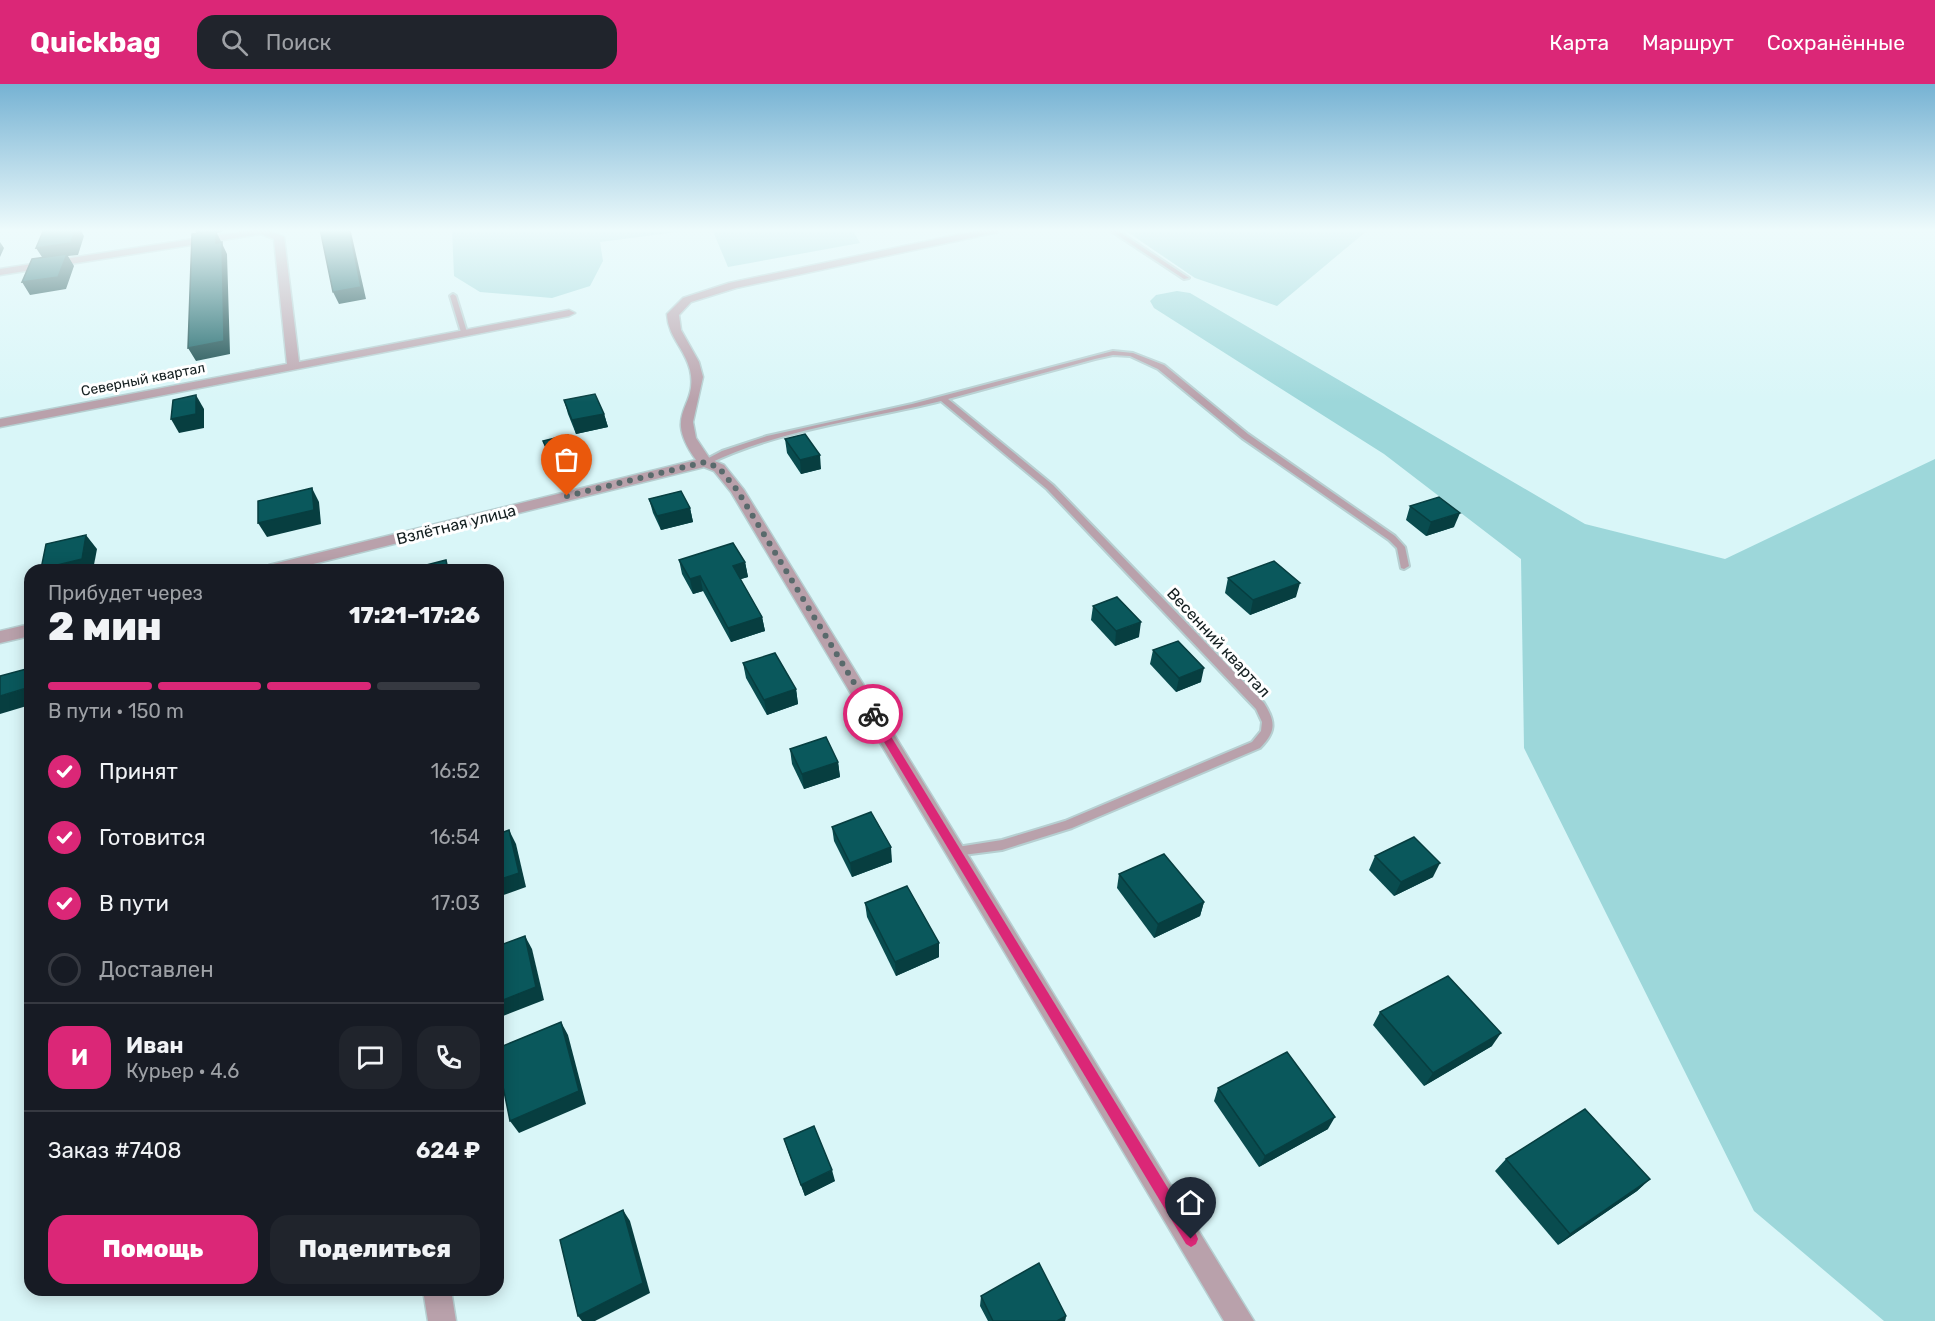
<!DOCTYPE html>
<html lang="ru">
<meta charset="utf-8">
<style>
:root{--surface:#171b24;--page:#20242c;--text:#f1f3f6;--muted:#9ea1a6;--line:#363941;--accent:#db2777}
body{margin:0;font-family:Rubik,sans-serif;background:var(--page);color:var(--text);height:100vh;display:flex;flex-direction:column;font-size:22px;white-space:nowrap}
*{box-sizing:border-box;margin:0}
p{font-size:20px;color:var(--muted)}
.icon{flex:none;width:33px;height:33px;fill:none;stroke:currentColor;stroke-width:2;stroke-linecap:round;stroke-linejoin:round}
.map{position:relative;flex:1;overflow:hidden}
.panel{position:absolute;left:24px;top:480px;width:480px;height:732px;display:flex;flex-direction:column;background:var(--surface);border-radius:18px;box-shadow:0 3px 15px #0003}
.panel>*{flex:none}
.pin{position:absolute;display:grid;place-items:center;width:51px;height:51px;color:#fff;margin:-62px -26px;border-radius:50% 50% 50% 0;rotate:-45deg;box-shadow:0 0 6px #0007}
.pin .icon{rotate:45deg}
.courier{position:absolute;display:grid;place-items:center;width:60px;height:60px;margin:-30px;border:4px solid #db2777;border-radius:50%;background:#fff;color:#222;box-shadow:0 2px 8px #0007}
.head em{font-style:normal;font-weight:800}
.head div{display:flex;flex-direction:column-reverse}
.head{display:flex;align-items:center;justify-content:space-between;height:102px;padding:0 24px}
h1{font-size:39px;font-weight:800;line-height:45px}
.bar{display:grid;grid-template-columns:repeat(4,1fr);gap:9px 6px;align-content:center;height:72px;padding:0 24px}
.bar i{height:8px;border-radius:4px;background:var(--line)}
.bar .current{background:var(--accent)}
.bar p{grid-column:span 4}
.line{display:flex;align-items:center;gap:15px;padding:0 24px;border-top:2px solid var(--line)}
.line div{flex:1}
.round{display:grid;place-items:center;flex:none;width:63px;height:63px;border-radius:18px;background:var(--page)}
ol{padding:0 24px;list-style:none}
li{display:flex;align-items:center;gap:18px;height:66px}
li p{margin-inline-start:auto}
li .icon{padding:6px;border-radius:50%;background:var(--accent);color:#fff;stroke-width:4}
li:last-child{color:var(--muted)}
li i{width:33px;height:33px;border:3px solid var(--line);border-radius:50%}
.button{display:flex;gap:12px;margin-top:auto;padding:12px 24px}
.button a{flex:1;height:69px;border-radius:18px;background:var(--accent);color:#fff;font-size:24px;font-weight:800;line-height:69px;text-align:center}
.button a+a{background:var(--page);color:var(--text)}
header{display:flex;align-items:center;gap:36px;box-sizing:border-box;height:84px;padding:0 30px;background:var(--accent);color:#fff}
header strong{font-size:28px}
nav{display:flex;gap:33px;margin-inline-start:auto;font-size:21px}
.search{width:420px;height:54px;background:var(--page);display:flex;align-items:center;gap:15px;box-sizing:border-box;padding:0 21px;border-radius:18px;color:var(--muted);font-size:22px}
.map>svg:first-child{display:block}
.green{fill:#9dd7da}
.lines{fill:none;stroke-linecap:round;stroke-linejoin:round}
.service-casing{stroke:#b6cfd1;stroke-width:4}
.minor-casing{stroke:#b6cfd1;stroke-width:3}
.service{fill:#b9a1ab;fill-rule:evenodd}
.minor{fill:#b9a1ab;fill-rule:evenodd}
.wall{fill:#094c4f}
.shaded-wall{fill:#073e40}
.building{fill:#0a585c;stroke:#073e40;stroke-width:1.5}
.route{fill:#db2777}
.done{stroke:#596a6c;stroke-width:6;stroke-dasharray:0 10.8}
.labels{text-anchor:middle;stroke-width:6;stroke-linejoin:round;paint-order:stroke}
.far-street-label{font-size:14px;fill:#141f20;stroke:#fff}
.street-label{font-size:16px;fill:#141f20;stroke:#fff}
</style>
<header>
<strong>Quickbag</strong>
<div class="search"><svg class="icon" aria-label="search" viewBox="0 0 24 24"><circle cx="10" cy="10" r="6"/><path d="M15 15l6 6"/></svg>Поиск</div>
<nav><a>Карта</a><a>Маршрут</a><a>Сохранённые</a></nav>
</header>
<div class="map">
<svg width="1935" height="1237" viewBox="0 0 1935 1237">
<rect width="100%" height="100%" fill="#d9f6f8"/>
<g class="green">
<polygon points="452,145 700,145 600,158 603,177 590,202 552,214 480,208 454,192"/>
<polygon points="712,145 852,145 860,159 728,183"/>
<polygon points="1123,145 1369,145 1277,222 1195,194"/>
<polygon points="1177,207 1190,209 1585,440 1725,475 1935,375 1935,1237 1884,1237 1754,1127 1524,664 1521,475 1384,370 1154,224 1150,217 1156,211"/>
</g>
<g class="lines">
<g class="service-casing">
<g id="service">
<polygon points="1108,145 1115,145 1189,194 1184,195"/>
<polygon points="453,210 456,212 467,248 466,249 461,248 450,212"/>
<path d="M1113,267L1133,269L1164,281L1248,350L1395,452L1405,463L1409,482L1404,485L1401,484L1397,464L1389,456L1242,354L1158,285L1130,272L1113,271L1095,275L948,315L1053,401L1264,619C1276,638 1276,648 1260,664L1072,744L1002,766L955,772L951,770L949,767L951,764L1002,756L1065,737L1252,658L1261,647L1262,638L1256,625L1047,405L941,317C864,336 780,345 708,380H705L701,378L722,367L767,352L912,320Z"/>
</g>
</g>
<g class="minor-casing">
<g id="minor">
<polygon points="257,145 266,145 284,153 299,278 569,226 575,229 569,232 0,343 0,335 287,280 274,155 261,150 0,191 0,185"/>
<path d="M985,145H1003L998,148L736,204L691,218L679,231L681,246L699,278L703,293L693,338L696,354L710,375L724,381L744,406L1254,1237H1224L731,408L714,387L704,383L289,486H261L269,481L696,376C661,327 699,325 690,286C685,265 668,253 667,230L683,214L729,199Z"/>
<polygon points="30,540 30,552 0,559 0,547"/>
<polygon points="423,1206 451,1206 456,1237 428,1237"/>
</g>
</g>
<use href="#service" class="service"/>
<use href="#minor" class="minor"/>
</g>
<g class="wall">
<polygon points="564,316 604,330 608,343 576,350 568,330"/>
<polygon points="785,355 821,385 801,390 787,369"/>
<polygon points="543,357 581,384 556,390 548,371"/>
<polygon points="649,415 690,424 693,438 661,446 653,429"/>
<polygon points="1410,422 1454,443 1426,452 1406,436"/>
<polygon points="679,476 745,478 748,493 740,495 762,533 765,547 731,558 703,507 693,510 682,490"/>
<polygon points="1228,494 1296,513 1250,531 1225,509"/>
<polygon points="1093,522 1139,553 1115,562 1091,536"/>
<polygon points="1153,566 1201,598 1176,608 1150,580"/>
<polygon points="743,579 796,605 798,620 767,631 746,594"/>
<polygon points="790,665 838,678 840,693 804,705 792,680"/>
<polygon points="832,743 892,778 852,793 834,757"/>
<polygon points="1375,772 1433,793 1394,812 1369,786"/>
<polygon points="1119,790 1204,818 1200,832 1154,854 1117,804"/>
<polygon points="865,819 939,859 939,873 896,892 867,833"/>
<polygon points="1380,928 1492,962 1424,1002 1373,941"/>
<polygon points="1218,1004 1328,1045 1259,1083 1214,1017"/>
<polygon points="784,1055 835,1097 805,1112 788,1067"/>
<polygon points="1506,1075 1650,1095 1637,1107 1558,1161 1495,1087"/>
<polygon points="981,1212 1066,1232 1065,1237 988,1237 980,1222"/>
</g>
<g class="shaded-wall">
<polygon points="76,145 80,145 84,152 78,171 68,172 74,182 66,205 30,211 22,198 44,176 36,164"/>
<polygon points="194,145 223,145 222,148 217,149 227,170 230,270 196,277 188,264 198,152"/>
<polygon points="349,145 350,145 351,148 366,215 339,220 333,208"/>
<polygon points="0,158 4,164 0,173"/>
<polygon points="196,311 204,325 204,344 179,349 171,335"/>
<polygon points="604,330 608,343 576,350 572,336"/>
<polygon points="576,371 581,384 556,390 552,376"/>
<polygon points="820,371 821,385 801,390 800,376"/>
<polygon points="312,404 319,418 321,440 267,453 258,439"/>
<polygon points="690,424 693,438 661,446 657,432"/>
<polygon points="1460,429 1454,443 1426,452 1431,438"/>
<polygon points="86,451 97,465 93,486 42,486 41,485"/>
<polygon points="745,478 748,493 735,497 733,482"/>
<polygon points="700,492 703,507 693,510 690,495"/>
<polygon points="1300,499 1296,513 1250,531 1253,516"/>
<polygon points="762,533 765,547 731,558 728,544"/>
<polygon points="1141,538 1139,553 1115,562 1116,547"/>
<polygon points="1204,584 1201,598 1176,608 1179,594"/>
<polygon points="30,603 30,621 0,630 0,612"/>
<polygon points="796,605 798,620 767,631 764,616"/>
<polygon points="838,678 840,693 804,705 802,690"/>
<polygon points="509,746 516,760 526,803 498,813 498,796"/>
<polygon points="891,763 892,778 852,793 850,779"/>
<polygon points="1440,779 1433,793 1394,812 1401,798"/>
<polygon points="1204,818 1200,832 1154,854 1158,840"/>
<polygon points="525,852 532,865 544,916 498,934 498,918"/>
<polygon points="939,859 939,873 896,892 895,878"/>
<polygon points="561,938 568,951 586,1020 519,1049 510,1037"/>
<polygon points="1501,949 1492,962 1424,1002 1433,989"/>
<polygon points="1335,1033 1328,1045 1259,1083 1265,1072"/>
<polygon points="832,1086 835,1097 805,1112 801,1101"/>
<polygon points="1650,1095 1637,1107 1558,1161 1570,1150"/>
<polygon points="623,1126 630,1137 650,1209 595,1237 582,1237 578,1232"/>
<polygon points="1066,1232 1065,1237 1057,1237"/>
</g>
<g class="building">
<polygon points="44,145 76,145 71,159 36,164"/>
<polygon points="320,145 349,145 361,203 333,208"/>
<polygon points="216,147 216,159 222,158 224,257 188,264 192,150"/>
<polygon points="67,170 58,193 22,198 32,175"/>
<polygon points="595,310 604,330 572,336 564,316"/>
<polygon points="196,311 196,330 171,335 173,316"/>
<polygon points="805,350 820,371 800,376 785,355"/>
<polygon points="568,351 576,371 552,376 543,357"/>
<polygon points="312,404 314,426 258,439 258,417"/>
<polygon points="681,407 690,424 657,432 649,415"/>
<polygon points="1439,413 1460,429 1431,438 1410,422"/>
<polygon points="86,451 82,475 41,485 46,460"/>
<polygon points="733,459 745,478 733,482 762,533 728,544 700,492 690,495 679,476"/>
<polygon points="446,476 448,486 407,486"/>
<polygon points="1274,477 1300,499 1253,516 1228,494"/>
<polygon points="1117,513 1141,538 1116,547 1093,522"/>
<polygon points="1178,557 1204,584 1179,594 1153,566"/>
<polygon points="775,569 796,605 764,616 743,579"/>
<polygon points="30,584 30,603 0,612 0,592"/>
<polygon points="826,653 838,678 802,690 790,665"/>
<polygon points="871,728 891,763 850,779 832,743"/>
<polygon points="509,746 519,789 498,796 498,750"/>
<polygon points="1414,753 1440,779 1401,798 1375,772"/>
<polygon points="1164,770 1204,818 1158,840 1119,790"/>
<polygon points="907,802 939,859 895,878 865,819"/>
<polygon points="525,852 536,903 498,918 498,862"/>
<polygon points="1448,892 1501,949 1433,989 1380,928"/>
<polygon points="561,938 579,1007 510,1037 498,978 498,964"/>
<polygon points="1287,968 1335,1033 1265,1072 1218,1004"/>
<polygon points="1585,1025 1650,1095 1570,1150 1506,1075"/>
<polygon points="814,1042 832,1086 801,1101 784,1055"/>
<polygon points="623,1126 643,1199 578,1232 560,1156"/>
<polygon points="1039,1179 1066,1232 1057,1237 993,1237 981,1212"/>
</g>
<linearGradient id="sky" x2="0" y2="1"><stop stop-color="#76b2d3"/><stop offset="0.46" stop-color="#eefbfc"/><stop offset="1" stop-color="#eefbfc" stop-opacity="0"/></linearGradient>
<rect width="1935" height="318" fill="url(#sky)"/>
<polygon class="route" points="873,627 876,628 1196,1150 1198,1155 1196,1160 1191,1163 1186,1160 869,633 868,630"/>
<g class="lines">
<polyline class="done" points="567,412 705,378 719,384 737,406 873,630"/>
</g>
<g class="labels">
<g class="far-street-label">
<text transform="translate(143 295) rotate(-11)" y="5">Северный квартал</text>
</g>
<g class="street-label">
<text transform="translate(456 440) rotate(-14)" y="6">Взлётная улица</text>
<text transform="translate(1219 558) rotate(47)" y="6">Весенний квартал</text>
</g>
</g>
</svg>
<div class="pin" style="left:567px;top:412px;background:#ea580c"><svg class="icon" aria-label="bag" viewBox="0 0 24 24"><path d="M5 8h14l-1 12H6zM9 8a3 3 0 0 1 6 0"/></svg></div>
<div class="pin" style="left:1191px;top:1155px;background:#1f2937"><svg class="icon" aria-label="home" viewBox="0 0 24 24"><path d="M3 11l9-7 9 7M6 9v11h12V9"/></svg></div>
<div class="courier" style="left:873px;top:630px"><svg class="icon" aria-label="bike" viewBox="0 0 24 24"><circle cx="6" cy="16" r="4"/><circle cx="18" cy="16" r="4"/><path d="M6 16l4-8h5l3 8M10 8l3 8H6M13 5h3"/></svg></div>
<section class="panel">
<div class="head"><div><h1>2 мин</h1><p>Прибудет через</p></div><em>17:21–17:26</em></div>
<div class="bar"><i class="current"></i><i class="current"></i><i class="current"></i><i></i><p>В пути · 150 m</p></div>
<ol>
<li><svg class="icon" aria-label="check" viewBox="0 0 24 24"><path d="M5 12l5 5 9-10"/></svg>Принят<p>16:52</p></li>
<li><svg class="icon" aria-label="check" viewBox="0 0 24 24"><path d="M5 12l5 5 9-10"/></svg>Готовится<p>16:54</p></li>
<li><svg class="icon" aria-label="check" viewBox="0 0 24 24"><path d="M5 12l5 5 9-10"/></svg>В пути<p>17:03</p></li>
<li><i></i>Доставлен</li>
</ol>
<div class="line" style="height:108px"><b class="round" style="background:var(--accent);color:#fff">И</b><div><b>Иван</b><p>Курьер · 4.6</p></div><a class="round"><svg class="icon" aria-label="chat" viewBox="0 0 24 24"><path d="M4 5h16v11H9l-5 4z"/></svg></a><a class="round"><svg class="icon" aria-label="phone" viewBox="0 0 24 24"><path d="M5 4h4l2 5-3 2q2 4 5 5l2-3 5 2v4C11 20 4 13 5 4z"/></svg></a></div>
<div class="line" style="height:78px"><div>Заказ #7408</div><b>624 ₽</b></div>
<div class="button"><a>Помощь</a><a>Поделиться</a></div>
</section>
</div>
